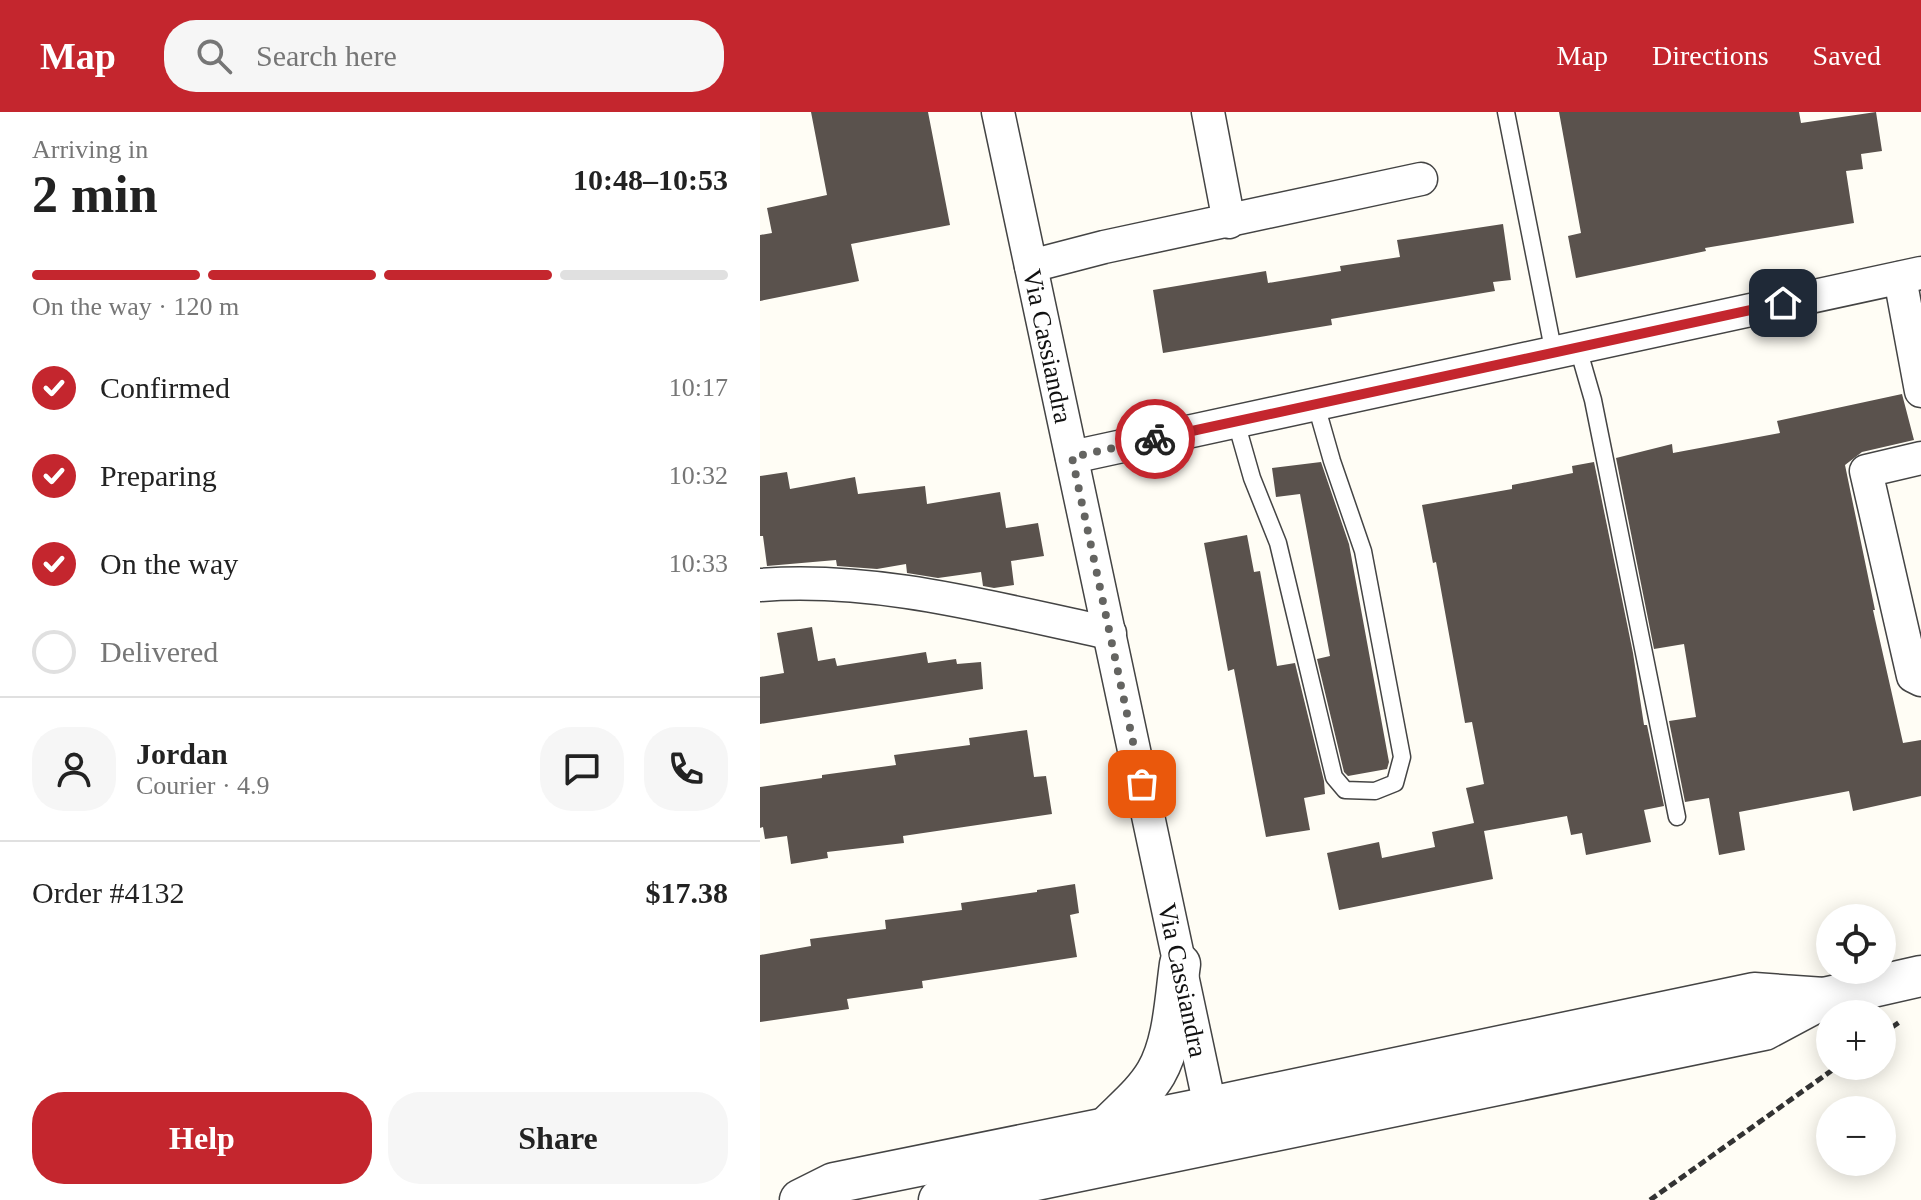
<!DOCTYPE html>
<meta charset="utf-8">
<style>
:root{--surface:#fff;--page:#f6f6f6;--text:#222;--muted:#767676;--line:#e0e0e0;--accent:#c4262e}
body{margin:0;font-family:"Times New Roman",serif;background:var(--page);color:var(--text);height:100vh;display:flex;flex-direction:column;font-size:30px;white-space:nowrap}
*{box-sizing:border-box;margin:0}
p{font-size:26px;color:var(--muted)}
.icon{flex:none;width:44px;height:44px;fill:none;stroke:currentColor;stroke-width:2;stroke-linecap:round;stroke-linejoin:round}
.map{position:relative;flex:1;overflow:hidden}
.panel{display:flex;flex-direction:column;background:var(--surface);width:760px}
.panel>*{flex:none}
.controls{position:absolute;left:1056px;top:792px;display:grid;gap:16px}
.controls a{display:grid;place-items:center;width:80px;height:80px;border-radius:50%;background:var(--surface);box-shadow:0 4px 20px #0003;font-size:40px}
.pin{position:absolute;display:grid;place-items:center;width:68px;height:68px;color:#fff;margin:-34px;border-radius:16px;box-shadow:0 4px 12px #0006}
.courier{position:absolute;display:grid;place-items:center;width:80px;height:80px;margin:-40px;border:6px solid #c4262e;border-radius:50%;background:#fff;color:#222;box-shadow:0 2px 10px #0007}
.head em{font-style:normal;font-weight:700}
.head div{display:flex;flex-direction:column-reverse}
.head{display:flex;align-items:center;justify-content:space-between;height:136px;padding:0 32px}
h1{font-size:52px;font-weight:700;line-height:60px}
.bar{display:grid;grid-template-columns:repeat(4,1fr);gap:12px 8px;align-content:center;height:96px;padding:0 32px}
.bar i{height:10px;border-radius:6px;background:var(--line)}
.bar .on{background:var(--accent)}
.bar p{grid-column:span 4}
.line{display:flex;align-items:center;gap:20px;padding:0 32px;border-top:2px solid var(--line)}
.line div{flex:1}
.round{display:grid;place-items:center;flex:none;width:84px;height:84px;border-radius:32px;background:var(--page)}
ol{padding:0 32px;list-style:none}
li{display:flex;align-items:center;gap:24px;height:88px}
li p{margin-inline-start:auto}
li .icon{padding:8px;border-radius:50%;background:var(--accent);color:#fff;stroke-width:4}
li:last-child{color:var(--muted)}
li i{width:44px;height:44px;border:4px solid var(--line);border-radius:50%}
.primary-button{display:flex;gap:16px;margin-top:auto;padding:16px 32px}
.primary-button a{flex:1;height:92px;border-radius:32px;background:var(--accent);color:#fff;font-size:32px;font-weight:700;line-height:92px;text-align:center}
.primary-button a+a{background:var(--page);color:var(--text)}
header{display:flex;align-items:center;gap:48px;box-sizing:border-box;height:112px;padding:0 40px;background:var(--accent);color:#fff}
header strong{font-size:38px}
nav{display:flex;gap:44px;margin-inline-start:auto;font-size:28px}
.search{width:560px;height:72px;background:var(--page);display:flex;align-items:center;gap:20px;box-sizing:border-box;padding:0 28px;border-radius:32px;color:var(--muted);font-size:30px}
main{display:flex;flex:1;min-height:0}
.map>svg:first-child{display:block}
.building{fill:#5a524d}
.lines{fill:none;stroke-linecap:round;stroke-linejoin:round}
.service-casing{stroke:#444;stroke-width:19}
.minor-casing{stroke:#444;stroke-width:35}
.tertiary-casing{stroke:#444;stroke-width:43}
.path{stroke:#333;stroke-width:5;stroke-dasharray:8 4;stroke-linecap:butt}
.service{stroke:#fff;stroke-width:16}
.minor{stroke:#fff;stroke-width:32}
.tertiary{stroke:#fff;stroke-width:40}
.done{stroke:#646461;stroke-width:8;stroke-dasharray:0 14.4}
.route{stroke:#c4262e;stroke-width:10}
.labels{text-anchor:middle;stroke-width:8;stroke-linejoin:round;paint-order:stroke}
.street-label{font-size:26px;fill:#111;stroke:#fff}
</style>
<header>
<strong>Map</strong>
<div class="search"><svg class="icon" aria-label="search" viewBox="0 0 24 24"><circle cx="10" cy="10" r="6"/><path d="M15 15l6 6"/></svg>Search here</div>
<nav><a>Map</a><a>Directions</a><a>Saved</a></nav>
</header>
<main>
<section class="panel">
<div class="head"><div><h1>2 min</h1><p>Arriving in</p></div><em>10:48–10:53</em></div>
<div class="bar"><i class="on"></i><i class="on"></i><i class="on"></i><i></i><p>On the way · 120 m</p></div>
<ol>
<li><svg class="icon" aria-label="check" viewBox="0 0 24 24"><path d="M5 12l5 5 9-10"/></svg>Confirmed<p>10:17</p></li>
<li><svg class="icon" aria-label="check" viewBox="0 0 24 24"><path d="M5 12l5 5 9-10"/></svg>Preparing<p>10:32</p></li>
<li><svg class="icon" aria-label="check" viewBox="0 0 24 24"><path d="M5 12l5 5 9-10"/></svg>On the way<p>10:33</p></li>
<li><i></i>Delivered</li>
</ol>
<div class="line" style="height:144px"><a class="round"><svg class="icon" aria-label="person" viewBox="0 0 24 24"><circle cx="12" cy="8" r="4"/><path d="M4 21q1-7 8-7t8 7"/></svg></a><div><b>Jordan</b><p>Courier · 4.9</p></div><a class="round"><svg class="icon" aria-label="chat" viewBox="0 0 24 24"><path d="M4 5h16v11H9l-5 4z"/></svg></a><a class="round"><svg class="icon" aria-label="phone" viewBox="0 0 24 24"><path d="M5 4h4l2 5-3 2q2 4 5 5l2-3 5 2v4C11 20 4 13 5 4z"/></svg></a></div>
<div class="line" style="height:104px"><div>Order #4132</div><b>$17.38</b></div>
<div class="primary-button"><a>Help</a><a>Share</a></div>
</section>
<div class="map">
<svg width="1161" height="1088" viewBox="0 0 1161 1088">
<rect width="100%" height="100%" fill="#fffdf5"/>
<g class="building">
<polygon points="51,0 168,0 190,113 91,132 99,169 0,189 0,123 12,121 7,96 67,83"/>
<polygon points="799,0 1039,0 1041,11 1116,0 1122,39 1101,42 1103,57 1086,59 1094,111 945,136 946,139 816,166 808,124 821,121"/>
<polygon points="743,112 751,168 733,170 735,179 571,207 572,213 403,241 393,178 506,159 508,171 581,159 580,154 640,145 637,128"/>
<polygon points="1142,282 1154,328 1102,340 1085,353 1115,498 1113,498 1143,631 1161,628 1161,684 1093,699 1089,679 979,700 985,738 959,743 949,686 925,690 909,609 936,605 924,532 894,537 856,346 912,332 913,341 1020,321 1017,309"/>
<polygon points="561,350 589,432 629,650 627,657 588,664 584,660 557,547 570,544 540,382 516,385 512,356"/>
<polygon points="834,350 873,541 884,613 887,613 904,694 884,698 891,730 826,743 822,721 811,723 807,704 724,719 733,767 579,798 567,741 619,730 622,746 675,735 672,720 714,711 706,676 724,672 712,610 705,611 676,450 673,451 662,393 752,377 752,373 813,361 812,354"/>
<polygon points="27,360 30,377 95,365 98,382 165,374 167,392 240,380 246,416 278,411 284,444 251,449 254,473 234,476 223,474 221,460 178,466 147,461 146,452 117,457 77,454 76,448 7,454 3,424 0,424 0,364"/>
<polygon points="487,423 494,460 500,459 517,554 535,551 564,669 565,682 544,686 550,718 506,725 474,557 468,559 444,431"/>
<polygon points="52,515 58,549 75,546 77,554 166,540 168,551 196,547 197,552 221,550 223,577 0,612 0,565 24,561 17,521"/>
<polygon points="267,618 274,665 286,664 292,702 143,724 144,731 67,740 68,746 31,752 27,724 5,727 3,715 0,716 0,675 62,666 62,663 136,653 134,643 210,633 209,626"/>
<polygon points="315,772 319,801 310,803 317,845 162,869 163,876 87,887 89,897 0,910 0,843 51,834 50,827 126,817 125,808 202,798 201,791 277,780 277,778"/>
</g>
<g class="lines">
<g class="service-casing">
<g id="service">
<polyline points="746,0 794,242"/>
<polyline points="818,236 833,288 917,705"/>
<polyline points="476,310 492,366 518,431 574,665 585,678 615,679 635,671 642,645 603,439 572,349 556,293"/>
</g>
</g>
<g class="minor-casing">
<g id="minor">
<polyline points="238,0 455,1018"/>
<polyline points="448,0 469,110"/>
<polyline points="271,154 344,135 661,67"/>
<polyline points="1140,166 1161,279"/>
<polyline points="312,345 1161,161"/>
<polyline points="1161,346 1106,359 1153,564 1161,568"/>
<path d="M0,473C118,464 235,497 350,521"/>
</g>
</g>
<g class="tertiary-casing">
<g id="tertiary">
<path d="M345,1017C362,999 383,983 396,961C414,930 415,887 420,852"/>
<polyline points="40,1088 74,1071 450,995 994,881 1064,886"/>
<polyline points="179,1088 1004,918 1064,886 1161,864"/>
</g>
</g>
<g class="path">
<polyline points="1122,922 1141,909"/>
<polyline points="890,1088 1078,954"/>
</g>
<use href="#service" class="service"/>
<use href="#minor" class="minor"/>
<use href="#tertiary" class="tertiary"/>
</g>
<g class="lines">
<polyline class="done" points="382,672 312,345 395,327"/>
<polyline class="route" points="395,327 1023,191"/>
</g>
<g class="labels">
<g class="street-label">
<text transform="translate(288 234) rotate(78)" y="9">Via Cassiandra</text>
<text transform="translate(423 868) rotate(78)" y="9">Via Cassiandra</text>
</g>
</g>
</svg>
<div class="controls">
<a><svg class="icon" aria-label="locate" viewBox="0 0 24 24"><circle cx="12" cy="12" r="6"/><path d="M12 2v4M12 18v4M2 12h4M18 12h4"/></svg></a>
<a>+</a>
<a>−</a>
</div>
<div class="pin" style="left:382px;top:672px;background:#ea580c"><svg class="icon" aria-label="bag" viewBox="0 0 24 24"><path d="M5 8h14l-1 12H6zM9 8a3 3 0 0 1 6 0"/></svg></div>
<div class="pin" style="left:1023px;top:191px;background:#1f2937"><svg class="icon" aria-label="home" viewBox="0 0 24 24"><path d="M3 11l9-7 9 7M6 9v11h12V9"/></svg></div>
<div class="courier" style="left:395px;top:327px"><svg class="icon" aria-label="bike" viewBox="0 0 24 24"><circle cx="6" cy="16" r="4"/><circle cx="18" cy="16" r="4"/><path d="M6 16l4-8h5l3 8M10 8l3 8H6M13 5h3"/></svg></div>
</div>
</main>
